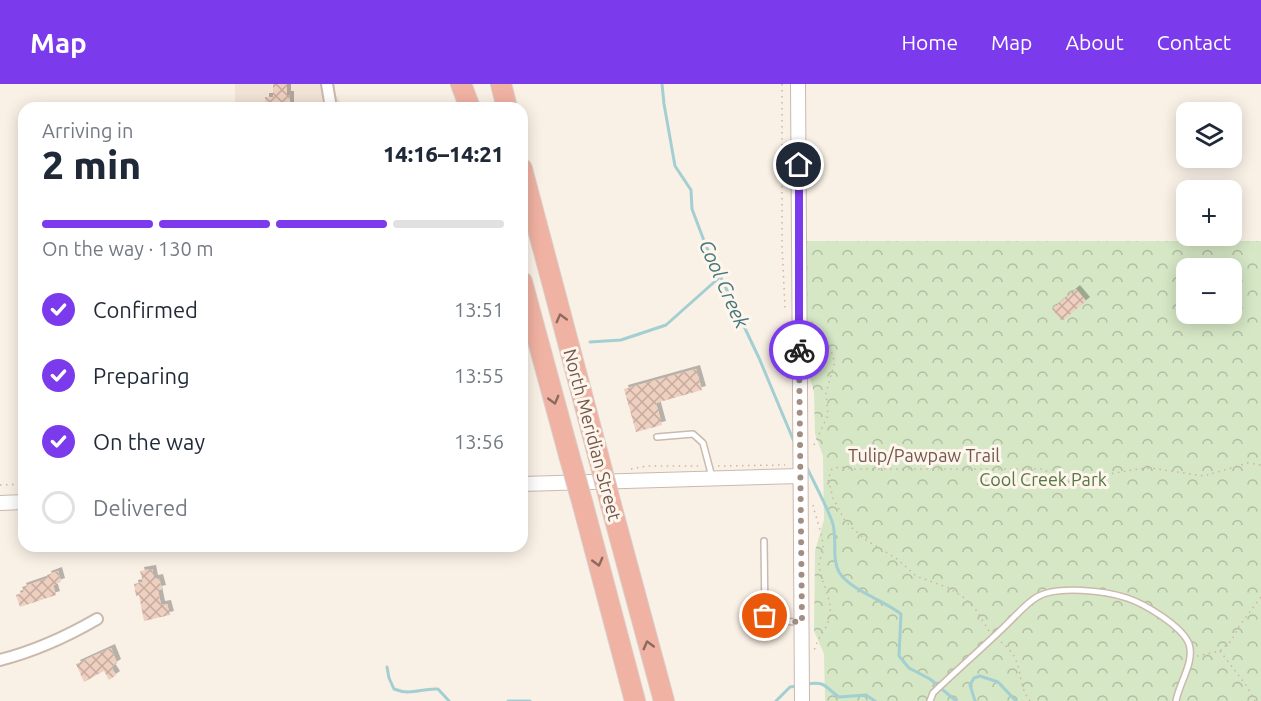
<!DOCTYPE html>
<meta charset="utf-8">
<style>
:root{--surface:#fff;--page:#f2f2f3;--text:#1f2937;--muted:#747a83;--line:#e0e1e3;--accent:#7c3aed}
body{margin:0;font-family:Ubuntu,sans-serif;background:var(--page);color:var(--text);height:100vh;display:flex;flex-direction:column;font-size:22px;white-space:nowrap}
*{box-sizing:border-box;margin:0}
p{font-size:20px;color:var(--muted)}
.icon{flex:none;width:33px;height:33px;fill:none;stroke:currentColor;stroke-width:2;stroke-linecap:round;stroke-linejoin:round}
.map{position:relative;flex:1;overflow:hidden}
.drawer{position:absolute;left:18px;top:18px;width:510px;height:450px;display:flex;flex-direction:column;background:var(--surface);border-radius:18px;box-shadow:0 3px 15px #0003}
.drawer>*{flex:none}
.buttons{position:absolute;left:1176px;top:18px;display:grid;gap:12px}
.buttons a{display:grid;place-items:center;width:66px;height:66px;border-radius:12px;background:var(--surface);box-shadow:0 3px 15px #0003;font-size:30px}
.pin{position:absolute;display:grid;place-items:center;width:51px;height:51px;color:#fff;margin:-26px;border:3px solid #fff;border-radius:50%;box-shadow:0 2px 6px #0007}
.courier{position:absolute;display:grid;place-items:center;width:60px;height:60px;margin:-30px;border:4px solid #7c3aed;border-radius:50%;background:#fff;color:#222;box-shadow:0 2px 8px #0007}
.overview em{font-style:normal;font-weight:800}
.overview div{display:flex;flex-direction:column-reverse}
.overview{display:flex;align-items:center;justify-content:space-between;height:102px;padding:0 24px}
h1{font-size:39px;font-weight:800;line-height:45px}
.bar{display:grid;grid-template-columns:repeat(4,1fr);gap:9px 6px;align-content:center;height:72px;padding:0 24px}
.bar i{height:8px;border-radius:4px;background:var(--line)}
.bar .active{background:var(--accent)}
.bar p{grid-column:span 4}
ol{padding:0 24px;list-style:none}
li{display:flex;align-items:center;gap:18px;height:66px}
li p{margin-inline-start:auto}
li .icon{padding:6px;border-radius:50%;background:var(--accent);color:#fff;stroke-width:4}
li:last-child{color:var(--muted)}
li i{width:33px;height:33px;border:3px solid var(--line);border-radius:50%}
header{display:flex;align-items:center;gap:36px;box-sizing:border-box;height:84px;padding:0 30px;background:var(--accent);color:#fff}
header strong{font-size:28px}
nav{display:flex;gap:33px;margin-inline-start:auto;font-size:21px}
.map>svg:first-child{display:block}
.residential{fill:#f1e3d5}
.park{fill:url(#park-crowns);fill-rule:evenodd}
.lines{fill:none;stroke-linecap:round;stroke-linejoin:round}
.stream{stroke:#a3cfd3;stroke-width:3}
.building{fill:url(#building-cross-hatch);filter:url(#shadow)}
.service-casing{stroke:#cbb9ad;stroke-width:8}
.minor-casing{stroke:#cbb9ad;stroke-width:14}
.tertiary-casing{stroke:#cbb9ad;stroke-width:16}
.motorway-casing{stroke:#d8d0cd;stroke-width:22}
.path{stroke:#d2b3a3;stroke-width:1.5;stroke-dasharray:1.5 4.5;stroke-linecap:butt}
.service{stroke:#fff;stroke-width:5}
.minor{stroke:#fff;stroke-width:10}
.tertiary{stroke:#fff;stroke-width:14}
.motorway{stroke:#f0b2a2;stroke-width:20}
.motorway-bridge-casing{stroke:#d8d0cd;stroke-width:22;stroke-linecap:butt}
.motorway-bridge{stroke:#f0b2a2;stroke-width:20}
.oneway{stroke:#8b6a5e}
.done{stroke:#a28e83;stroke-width:6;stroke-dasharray:0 10.8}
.route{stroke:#7c3aed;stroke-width:8}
.labels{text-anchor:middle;stroke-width:6;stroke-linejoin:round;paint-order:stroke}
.street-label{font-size:18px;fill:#72584d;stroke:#fef6ec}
.park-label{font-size:18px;fill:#577746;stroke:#fef6ec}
.water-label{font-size:20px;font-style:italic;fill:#45777c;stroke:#fef6ec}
</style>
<header>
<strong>Map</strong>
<nav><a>Home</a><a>Map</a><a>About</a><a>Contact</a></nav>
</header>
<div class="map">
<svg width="1261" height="617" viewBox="0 0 1261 617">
<defs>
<pattern id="park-crowns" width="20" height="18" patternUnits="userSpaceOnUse" patternTransform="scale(1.5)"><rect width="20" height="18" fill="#d5e7c5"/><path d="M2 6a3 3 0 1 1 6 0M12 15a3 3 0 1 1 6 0" fill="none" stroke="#b1bea2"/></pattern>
<pattern id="building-cross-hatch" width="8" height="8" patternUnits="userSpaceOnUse" patternTransform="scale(1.5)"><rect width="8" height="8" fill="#eecfc0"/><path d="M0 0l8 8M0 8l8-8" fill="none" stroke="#c5ab9e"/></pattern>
<filter id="shadow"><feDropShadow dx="4" dy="-4" stdDeviation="0" flood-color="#0004"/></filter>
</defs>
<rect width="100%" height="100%" fill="#faf1e6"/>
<polygon class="residential" points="235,0 335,0 335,9 344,24 235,24"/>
<path class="park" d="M806,157H1261V617H825L824,570L814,547L815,467L824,436L823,372L815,350L814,308L808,287ZM1186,184H1232V230H1186Z"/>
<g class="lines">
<g class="stream">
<polyline points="662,0 664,20 675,82 691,106 692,125 706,162 759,274 795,360"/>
<polyline points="590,258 621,256 666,241 721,192"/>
<path d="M806,382C815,400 825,419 832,437C838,453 831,473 839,488C851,507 884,516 901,530L899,572L909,584L930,595L956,617"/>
<path d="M387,583L389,594L394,605C411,612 421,604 438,605L449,617"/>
<path d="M807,600C827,597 824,603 839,613L866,611L875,617"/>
<polyline points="508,617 530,617"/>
<polyline points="776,617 790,603 798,602"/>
<polyline points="975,617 970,601 974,594 980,592 998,598 1016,617"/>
</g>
</g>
<g class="building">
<polygon points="273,0 287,0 287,11 290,11 290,22 265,21 265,13 273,13"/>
<polygon points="1076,205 1086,217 1062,237 1052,225"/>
<polygon points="696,285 702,306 656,319 662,341 636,348 624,305"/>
<polygon points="152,485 154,495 159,494 162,505 158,506 161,521 167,520 170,531 144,537 139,511 136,512 134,500 143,498 140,487"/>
<polygon points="58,487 61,498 53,501 56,511 20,523 16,511 24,508 22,503 48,494 47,491"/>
<polygon points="111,564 117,579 111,583 116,591 109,596 104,587 84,598 76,580"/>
</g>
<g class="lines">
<g class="service-casing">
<g id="service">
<polyline points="657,353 693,350 703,359 712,393"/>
<polyline points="764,457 765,532 770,537 800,538"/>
<path d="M930,617L933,609C956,587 980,566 1003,544C1014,534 1025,520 1037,513C1057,501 1106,507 1127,514C1145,520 1182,542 1189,560C1195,578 1179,599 1176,617"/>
</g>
</g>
<g class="minor-casing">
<g id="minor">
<polyline points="327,0 331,24"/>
<path d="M0,576C35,567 66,553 97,535"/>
</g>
</g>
<g class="tertiary-casing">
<g id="tertiary">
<polyline points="798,0 802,617"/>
<polyline points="522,400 800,392"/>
<polyline points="0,419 24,418"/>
</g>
</g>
<g class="motorway-casing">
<g id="motorway">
<polyline points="461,0 470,24"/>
<polyline points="501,0 507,24"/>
<polyline points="522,85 598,371"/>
<polyline points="522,198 569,371"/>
<polyline points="583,421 635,617"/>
<polyline points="611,421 664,617"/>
</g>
</g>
<g class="path">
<polyline points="782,0 782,161 785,224 787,226"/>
<polyline points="812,238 833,271 834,281 826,309 828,331 813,363"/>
<polyline points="718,382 785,381"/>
<polyline points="631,385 647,382 701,382"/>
<polyline points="0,401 24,400"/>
<path d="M813,421C816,435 824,453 823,467C822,471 819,476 819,480C820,497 832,513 830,530C829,544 816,554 814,568"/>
<polyline points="989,547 976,526 966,515 949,504 916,492 897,475 866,456 851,443 844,435 833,414 828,395 832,385 839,383 855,385 1043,385 1070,401 1076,401 1103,391 1139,385 1151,384 1204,392 1248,379 1261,381"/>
<path d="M1001,558C1027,578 1014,596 1030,617"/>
<polyline points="1220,567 1246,601 1255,617"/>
<polyline points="1197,572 1220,567 1231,557 1240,541 1261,513"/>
</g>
<use href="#service" class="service"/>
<use href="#minor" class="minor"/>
<use href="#tertiary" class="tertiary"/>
<use href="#motorway" class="motorway"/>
<g class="motorway-bridge-casing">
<g id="motorway-bridge">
<polyline points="569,371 583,421"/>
<polyline points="598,371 611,421"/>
</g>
</g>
<use href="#motorway-bridge" class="motorway-bridge"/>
</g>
<defs><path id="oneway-chevron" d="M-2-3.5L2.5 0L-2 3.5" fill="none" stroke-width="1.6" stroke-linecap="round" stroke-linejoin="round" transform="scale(1.5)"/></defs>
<g class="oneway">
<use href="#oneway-chevron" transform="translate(561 234) rotate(-105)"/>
<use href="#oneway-chevron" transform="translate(554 316) rotate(75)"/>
<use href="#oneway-chevron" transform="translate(598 478) rotate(75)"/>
<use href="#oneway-chevron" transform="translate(648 561) rotate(-105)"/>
</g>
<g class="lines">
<polyline class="done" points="765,532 770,537 802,538 799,266"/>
<polyline class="route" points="799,81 799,266"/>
</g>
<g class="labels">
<g class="street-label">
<text transform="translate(592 351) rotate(75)" y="6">North Meridian Street</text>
<text x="924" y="378">Tulip/Pawpaw Trail</text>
</g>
<g class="park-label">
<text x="1043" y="402">Cool Creek Park</text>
</g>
<g class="water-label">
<text transform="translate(724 200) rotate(66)" y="7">Cool Creek</text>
</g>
</g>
</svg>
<div class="buttons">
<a><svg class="icon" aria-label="layers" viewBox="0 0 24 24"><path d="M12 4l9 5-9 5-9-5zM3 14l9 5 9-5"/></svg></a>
<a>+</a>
<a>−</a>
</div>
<div class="pin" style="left:765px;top:532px;background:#ea580c"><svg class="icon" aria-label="bag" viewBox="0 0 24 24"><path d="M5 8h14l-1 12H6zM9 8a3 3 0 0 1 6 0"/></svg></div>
<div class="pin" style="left:799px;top:81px;background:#1f2937"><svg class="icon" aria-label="home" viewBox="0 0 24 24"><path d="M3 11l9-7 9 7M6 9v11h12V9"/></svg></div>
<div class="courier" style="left:799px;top:266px"><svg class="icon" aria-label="bike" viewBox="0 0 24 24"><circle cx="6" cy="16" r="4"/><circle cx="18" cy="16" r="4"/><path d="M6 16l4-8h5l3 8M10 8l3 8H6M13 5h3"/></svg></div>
<section class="drawer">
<div class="overview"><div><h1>2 min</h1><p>Arriving in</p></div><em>14:16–14:21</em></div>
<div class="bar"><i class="active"></i><i class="active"></i><i class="active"></i><i></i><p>On the way · 130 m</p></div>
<ol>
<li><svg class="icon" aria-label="check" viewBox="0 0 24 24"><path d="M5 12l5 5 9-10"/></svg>Confirmed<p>13:51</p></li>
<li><svg class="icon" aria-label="check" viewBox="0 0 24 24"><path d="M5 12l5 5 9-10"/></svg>Preparing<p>13:55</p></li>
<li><svg class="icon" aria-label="check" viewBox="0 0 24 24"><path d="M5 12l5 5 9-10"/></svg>On the way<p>13:56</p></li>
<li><i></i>Delivered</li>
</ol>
</section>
</div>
